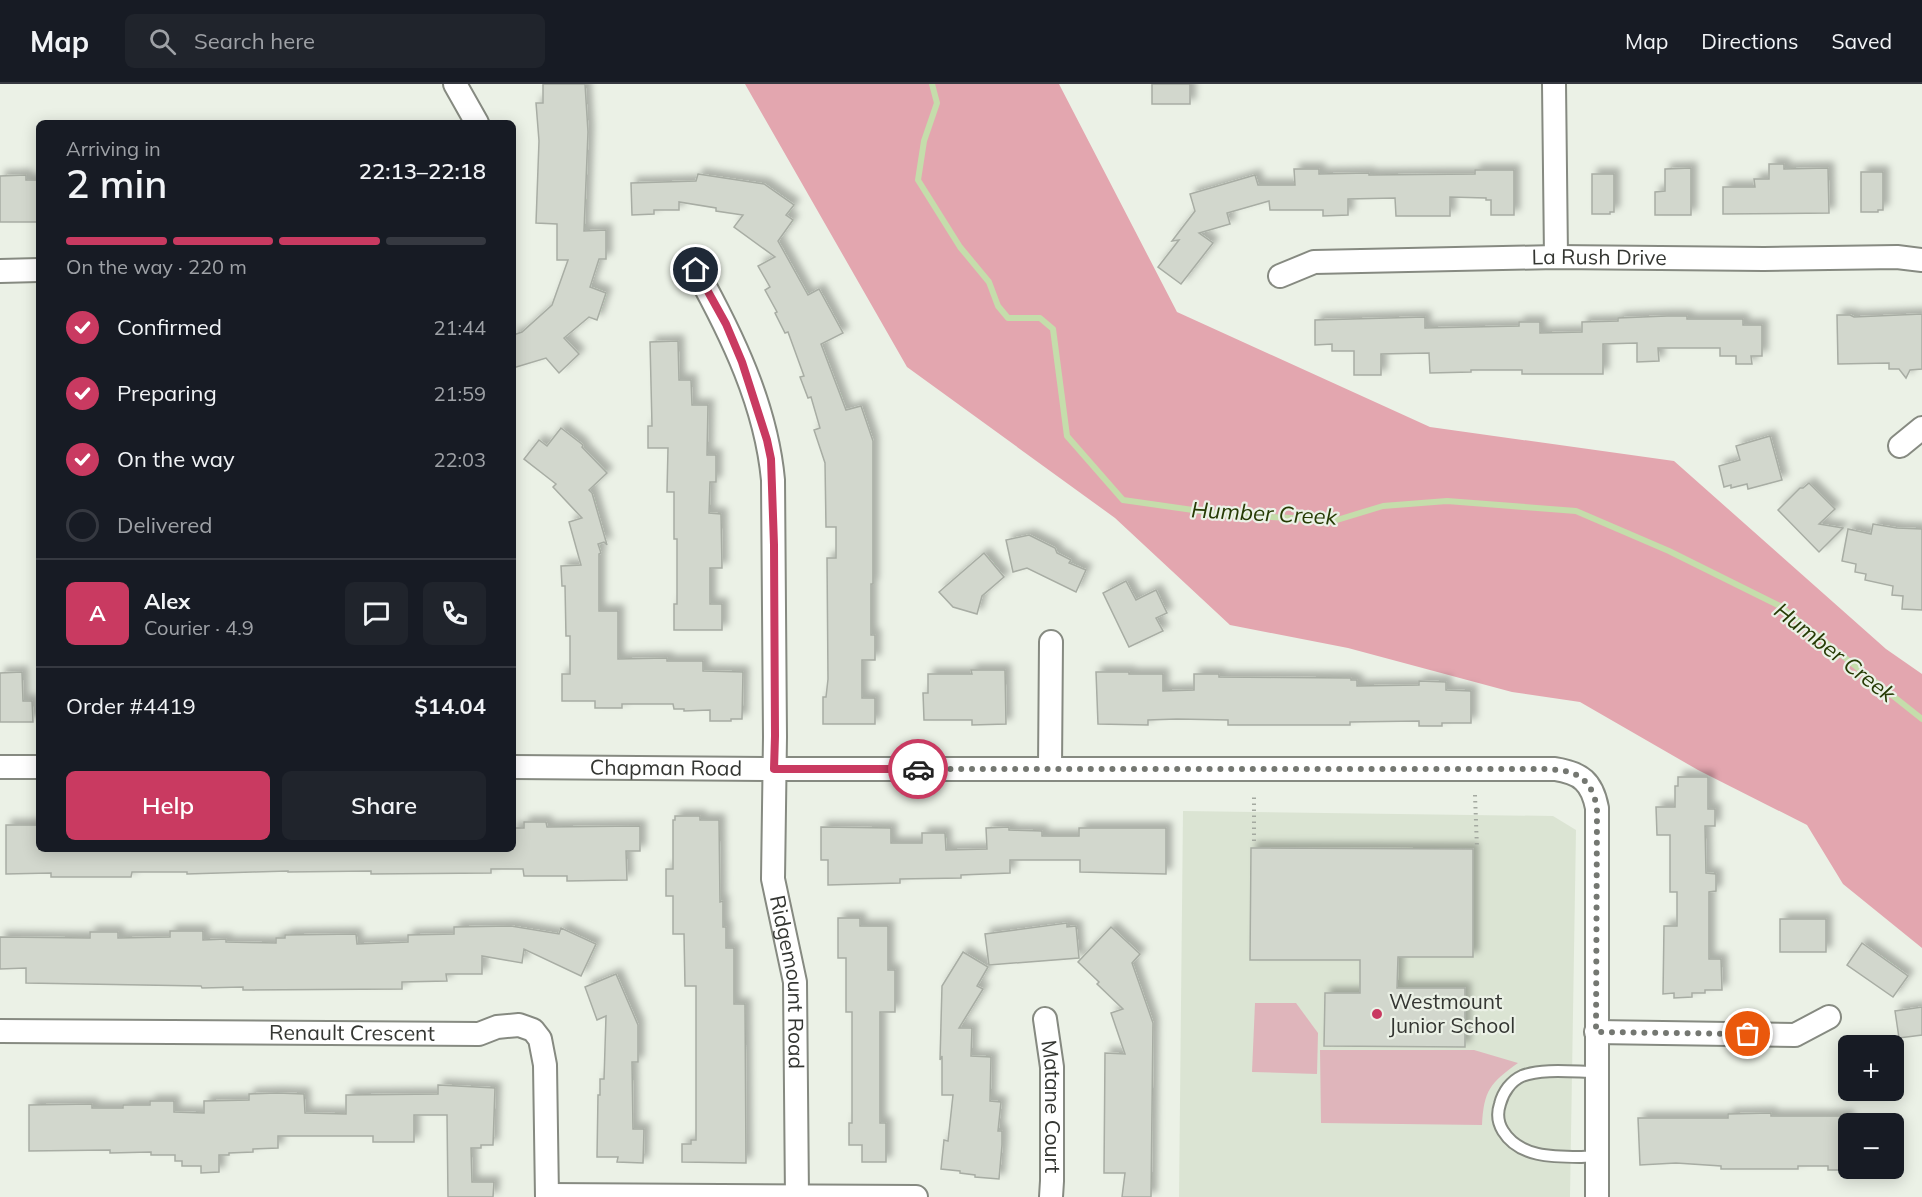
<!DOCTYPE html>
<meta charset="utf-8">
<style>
:root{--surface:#171b24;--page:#20242c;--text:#f1f3f6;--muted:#9ea1a6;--line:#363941;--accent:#c93a61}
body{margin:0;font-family:Mulish,sans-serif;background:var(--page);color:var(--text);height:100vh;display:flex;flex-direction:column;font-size:22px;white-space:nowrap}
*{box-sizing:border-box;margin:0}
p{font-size:20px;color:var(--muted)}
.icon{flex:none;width:33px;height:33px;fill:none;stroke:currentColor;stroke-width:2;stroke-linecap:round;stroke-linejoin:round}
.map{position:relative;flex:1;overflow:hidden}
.details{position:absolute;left:36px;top:36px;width:480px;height:732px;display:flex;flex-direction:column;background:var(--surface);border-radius:9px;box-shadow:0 3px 15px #0003}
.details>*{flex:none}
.controls{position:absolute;left:1838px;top:951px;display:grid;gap:12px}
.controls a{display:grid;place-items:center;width:66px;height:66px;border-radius:9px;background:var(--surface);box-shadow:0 3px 15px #0003;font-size:30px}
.pin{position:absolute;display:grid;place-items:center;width:51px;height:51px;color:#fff;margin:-26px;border:3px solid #fff;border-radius:50%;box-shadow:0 2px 6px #0007}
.courier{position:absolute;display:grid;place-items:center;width:60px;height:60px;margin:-30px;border:4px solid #c93a61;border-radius:50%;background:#fff;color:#222;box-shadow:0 2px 8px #0007}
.overview em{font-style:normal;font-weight:600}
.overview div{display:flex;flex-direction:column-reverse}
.overview{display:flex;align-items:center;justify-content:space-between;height:102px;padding:0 30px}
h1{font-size:39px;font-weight:600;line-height:45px}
.bar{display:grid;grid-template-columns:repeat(4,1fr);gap:9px 6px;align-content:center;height:72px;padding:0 30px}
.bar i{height:8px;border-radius:4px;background:var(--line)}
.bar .selected{background:var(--accent)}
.bar p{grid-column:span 4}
.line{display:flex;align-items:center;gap:15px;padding:0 30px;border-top:2px solid var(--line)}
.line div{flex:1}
.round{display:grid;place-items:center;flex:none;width:63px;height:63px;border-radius:9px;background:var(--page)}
ol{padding:0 30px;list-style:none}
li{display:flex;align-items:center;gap:18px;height:66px}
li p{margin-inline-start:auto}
li .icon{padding:6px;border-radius:50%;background:var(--accent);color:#fff;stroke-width:4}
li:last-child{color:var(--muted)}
li i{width:33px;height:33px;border:3px solid var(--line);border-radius:50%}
.button{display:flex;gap:12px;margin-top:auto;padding:12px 30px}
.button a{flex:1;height:69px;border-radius:9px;background:var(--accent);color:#fff;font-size:24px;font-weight:600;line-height:69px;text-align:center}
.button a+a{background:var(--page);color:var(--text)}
header{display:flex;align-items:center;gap:36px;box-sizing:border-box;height:84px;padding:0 30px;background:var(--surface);border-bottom:2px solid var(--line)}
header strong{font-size:28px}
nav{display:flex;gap:33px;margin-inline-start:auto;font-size:21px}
.search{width:420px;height:54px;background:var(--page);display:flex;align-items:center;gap:15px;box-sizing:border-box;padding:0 21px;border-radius:9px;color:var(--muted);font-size:22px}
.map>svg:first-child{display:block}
.built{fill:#dbe4d3}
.green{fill:#dfb5bb}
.forest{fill:#e3a6af}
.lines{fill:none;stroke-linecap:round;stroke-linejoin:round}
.stream{stroke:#c5ddab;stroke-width:6}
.building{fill:#d2d7cd;stroke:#a8ada4;stroke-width:1.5;filter:url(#shadow)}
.service-casing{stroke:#868a81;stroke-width:14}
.minor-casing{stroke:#868a81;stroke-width:26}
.path{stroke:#a4a9a0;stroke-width:4;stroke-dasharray:1.5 4.5;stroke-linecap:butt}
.service{stroke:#fff;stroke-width:10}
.minor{stroke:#fff;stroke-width:22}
.done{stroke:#747771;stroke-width:6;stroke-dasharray:0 10.8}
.route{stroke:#c93a61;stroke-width:8}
.poi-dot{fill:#c93a61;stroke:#ebf1e6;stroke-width:2}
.labels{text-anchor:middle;stroke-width:4.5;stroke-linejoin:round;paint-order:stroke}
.street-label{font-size:21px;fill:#343632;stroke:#ebf1e6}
.poi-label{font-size:21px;fill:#343632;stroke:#ebf1e6;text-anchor:start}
.water-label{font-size:22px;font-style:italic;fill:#263b04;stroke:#ebf1e6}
</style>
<header>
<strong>Map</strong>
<div class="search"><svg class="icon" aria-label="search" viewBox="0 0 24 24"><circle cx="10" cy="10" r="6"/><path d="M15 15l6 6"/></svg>Search here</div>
<nav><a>Map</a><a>Directions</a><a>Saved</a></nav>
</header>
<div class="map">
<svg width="1922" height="1113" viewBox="0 0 1922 1113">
<defs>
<filter id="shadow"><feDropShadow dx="5.5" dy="-5.5" stdDeviation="3" flood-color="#0004"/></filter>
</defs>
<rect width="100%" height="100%" fill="#ebf1e6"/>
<polygon class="built" points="1183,727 1553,732 1576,746 1570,1113 1179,1113"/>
<g class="green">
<polygon points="1255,919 1296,919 1318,949 1317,990 1252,988"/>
<path d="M1320,966H1474L1518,979C1490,999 1484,1006 1482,1041L1321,1039Z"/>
</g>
<polygon class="forest" points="745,0 1059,0 1177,228 1430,343 1674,377 1886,565 1922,590 1922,864 1843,800 1807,741 1698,686 1580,618 1512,608 1348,564 1230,541 1115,434 907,283"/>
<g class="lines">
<polyline class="stream" points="932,0 937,19 924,57 918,96 960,163 989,198 998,222 1008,234 1040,234 1053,245 1067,352 1123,416 1228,431 1337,436 1383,422 1447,417 1576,427 1669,467 1780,522 1922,635"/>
</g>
<g class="building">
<polygon points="543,0 585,0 588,48 584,147 606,146 606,175 599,175 590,203 606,209 597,236 589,233 564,254 579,270 559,289 546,274 513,284 513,251 522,248 552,221 568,176 557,176 557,140 536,139 539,57 536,19 543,19"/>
<rect x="1152" y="0" width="38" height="20"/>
<polygon points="1769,80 1784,80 1784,85 1828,84 1829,129 1723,130 1723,103 1755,103 1754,95 1769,95"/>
<polygon points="1691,84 1691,131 1655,131 1655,108 1665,107 1665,85"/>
<polygon points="1294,85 1319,85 1319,90 1369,89 1369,91 1475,90 1475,86 1514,86 1514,131 1491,131 1491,116 1486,116 1486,114 1450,113 1450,132 1396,132 1395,114 1348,115 1348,131 1323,132 1323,126 1270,126 1269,117 1227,129 1230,140 1199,149 1213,159 1181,200 1158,183 1179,156 1172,157 1195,127 1190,110 1255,91 1258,101 1295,101"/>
<polygon points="1861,88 1883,88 1883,126 1878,126 1878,128 1861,128"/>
<polygon points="698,90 764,100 794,121 786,131 793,136 778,157 808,211 819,205 843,249 821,260 846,326 861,322 873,357 873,500 871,500 871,551 875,551 875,576 862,576 862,614 875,614 875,640 823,640 823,613 826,613 828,595 827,474 836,474 836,443 826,443 825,379 814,346 820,344 811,313 808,314 800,293 804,292 788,248 785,249 775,229 777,228 765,206 770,203 758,182 775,173 734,143 743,131 716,127 716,124 679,118 679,126 654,126 654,130 632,131 631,99 696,97"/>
<polygon points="1592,90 1614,90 1614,128 1610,128 1610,130 1592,130"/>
<polygon points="26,91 26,96 39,96 39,138 0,138 0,92"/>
<polygon points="1922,230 1922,285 1910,286 1906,294 1899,285 1889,285 1889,279 1838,280 1837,231 1850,231 1854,233"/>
<polygon points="1667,232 1687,232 1687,235 1743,235 1743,241 1762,241 1762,272 1751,272 1752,280 1736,280 1736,272 1720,272 1720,264 1658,264 1659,277 1637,278 1637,259 1603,260 1603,290 1522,290 1522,286 1471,286 1471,288 1430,289 1429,269 1381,270 1381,291 1354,291 1354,267 1332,267 1332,260 1315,261 1315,236 1425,233 1425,244 1519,242 1519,238 1540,238 1540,249 1582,248 1582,238 1618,237 1618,234"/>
<polygon points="678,257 679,296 691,296 692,321 708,321 707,371 716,371 716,398 710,398 709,429 721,430 722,484 710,484 710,520 722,520 722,546 674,546 674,520 677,520 677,455 674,455 674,408 667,408 668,364 648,364 648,342 652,342 650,258"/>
<polygon points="561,344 583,361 582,363 607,389 589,406 592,409 607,461 604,458 598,460 601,469 599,470 599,527 618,527 618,575 667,574 667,577 703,577 703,587 743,588 742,635 731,635 731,637 710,637 710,626 684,627 684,625 674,625 673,620 622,620 622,624 595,624 595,617 562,617 562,590 570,590 570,552 566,552 565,502 562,502 561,482 581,481 569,438 582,434 553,403 556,400 524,375 539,356 547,362"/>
<polygon points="1770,352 1782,396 1748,405 1747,400 1731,404 1731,401 1724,403 1719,382 1740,376 1736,362"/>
<polygon points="1809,399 1835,425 1819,440 1843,444 1819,468 1778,426 1800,404 1803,404"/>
<polygon points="1873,440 1897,444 1922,445 1922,526 1902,525 1903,512 1892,511 1893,502 1865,496 1866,490 1855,488 1856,480 1842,477 1848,445 1871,450"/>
<polygon points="1029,451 1055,464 1057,469 1071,476 1069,479 1086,486 1076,508 1027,484 1013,488 1006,456"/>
<polygon points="984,469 1004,493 982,512 977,530 953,523 939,508"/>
<polygon points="1126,497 1136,516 1156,506 1167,529 1156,534 1163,547 1129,563 1103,509"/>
<polygon points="971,586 1005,586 1006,640 972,641 972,636 924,636 923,609 928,609 928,590 972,590"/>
<polygon points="22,588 23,617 32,617 33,638 0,638 0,589"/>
<polygon points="1096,588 1129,588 1129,590 1163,590 1163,607 1194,606 1194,590 1219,590 1219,593 1351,594 1351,596 1357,596 1357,602 1419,601 1419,597 1446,598 1446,606 1471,607 1471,639 1442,639 1442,642 1419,642 1419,637 1350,638 1350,641 1228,641 1228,636 1177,635 1148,636 1148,641 1098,640"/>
<polygon points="1678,693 1708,693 1708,725 1715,725 1715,742 1705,742 1706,789 1716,790 1716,807 1709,808 1709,875 1721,875 1722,906 1705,906 1705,909 1692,909 1692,913 1674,914 1674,909 1663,910 1664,842 1677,842 1677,808 1670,808 1670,751 1657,751 1656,723 1675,723 1675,702 1678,702"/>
<polygon points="675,732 700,732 700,736 719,736 720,818 723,817 723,843 726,843 726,864 734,864 734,920 745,920 746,1079 682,1078 682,1060 691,1060 691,1056 696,1056 696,902 685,902 684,850 673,850 673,812 666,812 666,785 673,785 673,736 675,736"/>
<polygon points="524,738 546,738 547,743 640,742 640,767 626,767 627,796 567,797 567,792 524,792 523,785 491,785 491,789 371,790 371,787 288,788 288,787 187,790 187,788 132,788 131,793 51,793 51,789 6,790 6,741 39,741 39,765 513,765 513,744 524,744"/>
<polygon points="821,743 891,744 891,759 922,759 922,749 945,749 946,766 987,765 986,744 1009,743 1009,746 1042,747 1042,752 1079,752 1079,744 1166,744 1166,790 1080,788 1080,776 1010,776 1010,789 961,791 961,794 900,795 900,799 828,801 828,776 821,776"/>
<polygon points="1251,764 1473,765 1473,873 1398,873 1397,904 1465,904 1465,963 1324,962 1325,909 1360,909 1360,876 1250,876"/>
<polygon points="838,834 860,834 860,842 888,842 888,886 895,886 895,928 880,928 880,1039 886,1039 886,1078 862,1078 862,1061 849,1061 849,1039 852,1039 852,928 846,928 846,874 838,874"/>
<rect x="1780" y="835" width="46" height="33"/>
<polygon points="1067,839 1067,843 1076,842 1079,874 989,881 985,850"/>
<polygon points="511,842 559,850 561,844 596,860 581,892 524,865 522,879 482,872 482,890 446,890 447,897 402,898 402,905 243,906 243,903 202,904 201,902 26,899 26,884 0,885 0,853 90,854 90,848 118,848 118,854 170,853 170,847 203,847 203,856 226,855 226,858 276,859 276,854 285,854 285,851 356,850 357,860 408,858 408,851 454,850 454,843"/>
<polygon points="1111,843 1140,870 1132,879 1153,939 1151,1113 1122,1113 1125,1089 1104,1089 1104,1088 1105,969 1125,970 1111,929 1123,925 1097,900 1099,898 1078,878"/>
<polygon points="1862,859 1908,892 1893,913 1847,881"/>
<polygon points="963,868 988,883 977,902 983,905 959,944 972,944 971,972 991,973 990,1017 1001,1018 998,1047 1002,1047 1002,1061 999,1095 975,1093 975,1091 960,1089 960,1087 941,1085 944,1056 948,1057 953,1011 942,1011 942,972 940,976 942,902"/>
<polygon points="616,890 638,941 638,978 632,978 633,1045 644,1045 643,1079 617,1078 618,1073 597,1073 598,1011 600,1011 600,995 604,995 606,932 597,936 585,903"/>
<polygon points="1922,923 1922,951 1899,954 1895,927"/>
<polygon points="438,1001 495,1004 493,1061 481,1061 481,1064 471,1064 472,1098 494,1098 493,1113 448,1113 447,1031 414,1031 414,1058 373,1058 373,1052 278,1052 278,1064 253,1065 253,1068 229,1069 229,1071 219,1071 219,1088 201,1089 201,1082 182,1082 182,1077 175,1077 175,1071 151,1071 151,1068 110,1069 110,1066 29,1067 29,1021 92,1020 92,1024 123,1024 123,1021 150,1021 150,1017 174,1017 174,1028 204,1029 204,1017 249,1016 249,1010 277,1009 304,1010 305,1029 346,1030 346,1011 438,1010"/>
<polygon points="1771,1029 1771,1032 1848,1032 1848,1086 1828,1086 1828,1082 1798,1082 1798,1085 1721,1085 1721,1082 1676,1079 1640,1081 1638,1034 1728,1034 1728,1030"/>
</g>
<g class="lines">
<g class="service-casing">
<path id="service" d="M1596,988C1575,988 1542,984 1522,992C1511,997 1503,1008 1500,1020C1497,1029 1498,1039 1503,1047C1522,1078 1566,1072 1597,1073"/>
</g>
<g class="minor-casing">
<g id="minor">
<polyline points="455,0 477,39"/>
<polyline points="1554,0 1556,173"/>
<path id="s1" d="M696,186C732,251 766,321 773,396L775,653L773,795L795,898L797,1113"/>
<polyline points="0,187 39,186"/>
<path id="s2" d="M1280,192L1314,178L1556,173L1764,175L1897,173L1922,176"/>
<polyline points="1900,362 1922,344"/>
<polyline points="0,683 39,683"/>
<path id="s3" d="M513,683L774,685H1555C1581,689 1592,698 1597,724V1113"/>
<polyline points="1050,685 1051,558"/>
<path id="s4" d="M1045,935L1052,983V1097L1051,1113"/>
<path id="s5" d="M0,947L479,950L497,943L519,941L533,946L540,955L545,981L547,1113"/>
<polyline points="1596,948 1795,951 1829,933"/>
<polyline points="547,1111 916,1113"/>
</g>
</g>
<g class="path">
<polyline points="1475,711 1477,764"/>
<polyline points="1254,757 1254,710"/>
</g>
<use href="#service" class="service"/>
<use href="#minor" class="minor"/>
</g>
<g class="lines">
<path class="done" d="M918,685H1486C1502,685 1517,685 1533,685C1567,685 1590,686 1597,724L1596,948L1748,950"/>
<polyline class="route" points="696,186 726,240 742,278 767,356 771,375 774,461 775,652 774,685 918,685"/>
</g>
<circle class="poi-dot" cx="1377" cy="930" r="6"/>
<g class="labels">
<g class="street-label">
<text dy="7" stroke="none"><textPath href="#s2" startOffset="322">La Rush Drive</textPath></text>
<text dy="7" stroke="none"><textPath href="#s3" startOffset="153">Chapman Road</textPath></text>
<text dy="7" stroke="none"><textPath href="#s1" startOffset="729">Ridgemount Road</textPath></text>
<text dy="7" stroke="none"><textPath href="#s5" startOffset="352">Renault Crescent</textPath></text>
<text dy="7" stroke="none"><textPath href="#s4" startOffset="88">Matane Court</textPath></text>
</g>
<g class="poi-label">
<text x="1389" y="925">Westmount<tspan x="1389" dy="24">Junior School</tspan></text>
</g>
<g class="water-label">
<text transform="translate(1264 429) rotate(3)" y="8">Humber Creek</text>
<text transform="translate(1835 568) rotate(38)" y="8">Humber Creek</text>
</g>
</g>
</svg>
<div class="controls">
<a>+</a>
<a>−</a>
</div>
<div class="pin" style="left:1748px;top:950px;background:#ea580c"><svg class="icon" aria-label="bag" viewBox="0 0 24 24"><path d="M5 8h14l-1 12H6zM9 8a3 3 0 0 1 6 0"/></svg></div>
<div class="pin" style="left:696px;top:186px;background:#1f2937"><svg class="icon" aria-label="home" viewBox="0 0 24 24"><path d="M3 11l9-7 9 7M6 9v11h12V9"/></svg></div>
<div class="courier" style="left:918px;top:685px"><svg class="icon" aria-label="car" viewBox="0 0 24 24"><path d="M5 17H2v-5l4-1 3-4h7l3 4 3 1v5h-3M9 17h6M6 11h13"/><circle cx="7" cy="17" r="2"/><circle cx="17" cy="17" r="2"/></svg></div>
<section class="details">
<div class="overview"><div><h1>2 min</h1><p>Arriving in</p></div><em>22:13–22:18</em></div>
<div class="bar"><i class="selected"></i><i class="selected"></i><i class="selected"></i><i></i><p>On the way · 220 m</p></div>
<ol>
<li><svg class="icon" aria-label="check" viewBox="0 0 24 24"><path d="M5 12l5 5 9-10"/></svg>Confirmed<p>21:44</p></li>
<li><svg class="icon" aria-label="check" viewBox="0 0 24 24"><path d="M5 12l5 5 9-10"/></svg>Preparing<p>21:59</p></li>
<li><svg class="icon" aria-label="check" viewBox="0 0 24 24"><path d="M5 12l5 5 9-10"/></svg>On the way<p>22:03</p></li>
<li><i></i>Delivered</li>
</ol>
<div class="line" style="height:108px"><b class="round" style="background:var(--accent);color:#fff">A</b><div><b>Alex</b><p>Courier · 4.9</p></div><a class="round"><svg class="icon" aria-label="chat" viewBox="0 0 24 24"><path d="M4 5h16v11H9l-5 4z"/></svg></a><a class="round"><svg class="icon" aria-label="phone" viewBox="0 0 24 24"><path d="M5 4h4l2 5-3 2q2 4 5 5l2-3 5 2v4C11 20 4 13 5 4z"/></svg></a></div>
<div class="line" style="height:78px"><div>Order #4419</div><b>$14.04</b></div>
<div class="button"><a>Help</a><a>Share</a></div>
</section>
</div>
